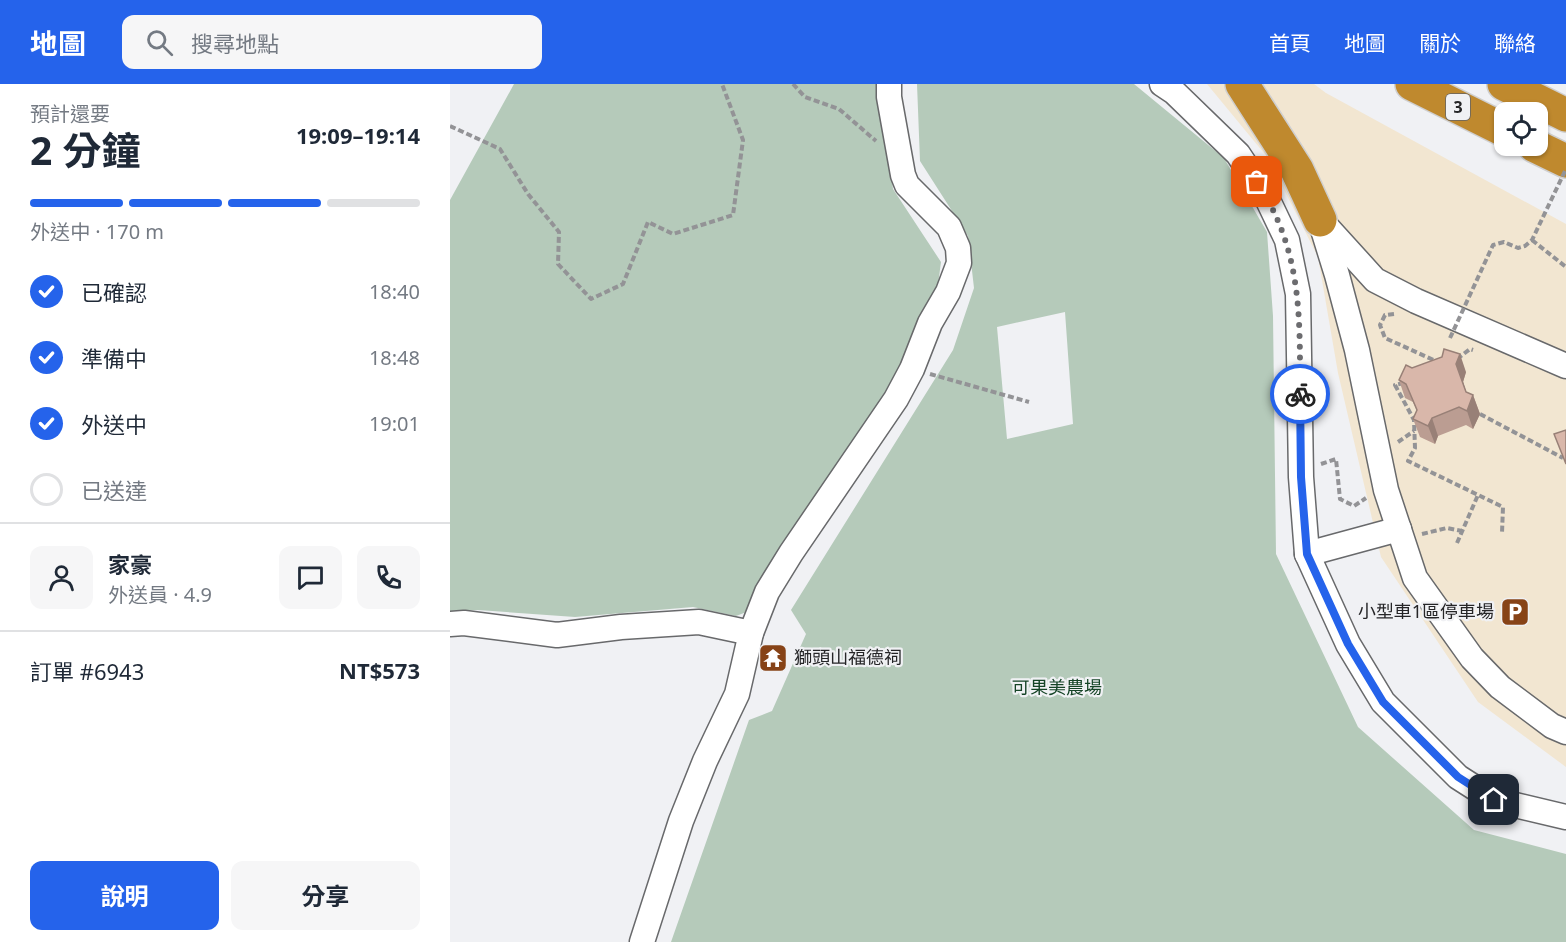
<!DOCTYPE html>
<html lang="zh-TW">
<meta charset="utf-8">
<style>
:root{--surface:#fff;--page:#f6f6f7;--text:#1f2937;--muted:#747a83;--line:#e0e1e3;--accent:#2563eb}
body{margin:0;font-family:"Noto Sans","Noto Sans TC",sans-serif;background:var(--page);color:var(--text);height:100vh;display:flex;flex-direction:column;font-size:22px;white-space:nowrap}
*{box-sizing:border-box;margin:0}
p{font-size:20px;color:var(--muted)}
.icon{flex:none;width:33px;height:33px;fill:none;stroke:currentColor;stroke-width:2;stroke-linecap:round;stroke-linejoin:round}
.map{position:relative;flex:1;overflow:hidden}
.sheet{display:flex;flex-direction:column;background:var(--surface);width:450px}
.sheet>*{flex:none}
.tools{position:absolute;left:1044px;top:18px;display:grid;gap:12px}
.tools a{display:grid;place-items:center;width:54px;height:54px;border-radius:12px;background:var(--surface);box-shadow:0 2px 4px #0004;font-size:30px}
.pin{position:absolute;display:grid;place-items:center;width:51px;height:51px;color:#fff;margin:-26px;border-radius:12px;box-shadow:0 3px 9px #0006}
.courier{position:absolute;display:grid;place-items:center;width:60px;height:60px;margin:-30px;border:4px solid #2563eb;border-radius:50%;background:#fff;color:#222;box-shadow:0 2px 8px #0007}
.summary em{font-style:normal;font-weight:700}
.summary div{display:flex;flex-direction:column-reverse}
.summary{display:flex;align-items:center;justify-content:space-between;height:102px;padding:0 30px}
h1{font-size:39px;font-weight:700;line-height:45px}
.bar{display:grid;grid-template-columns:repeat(4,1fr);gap:9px 6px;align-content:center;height:72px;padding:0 30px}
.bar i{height:8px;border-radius:4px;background:var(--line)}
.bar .selected{background:var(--accent)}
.bar p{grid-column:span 4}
.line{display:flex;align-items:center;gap:15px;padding:0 30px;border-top:2px solid var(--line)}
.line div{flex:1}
.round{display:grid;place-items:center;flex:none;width:63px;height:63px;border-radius:12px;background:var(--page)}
ol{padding:0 30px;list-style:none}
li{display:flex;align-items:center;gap:18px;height:66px}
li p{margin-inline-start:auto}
li .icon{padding:6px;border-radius:50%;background:var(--accent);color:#fff;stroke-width:4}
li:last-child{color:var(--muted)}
li i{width:33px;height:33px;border:3px solid var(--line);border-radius:50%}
.button{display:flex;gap:12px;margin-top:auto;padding:12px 30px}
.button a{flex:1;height:69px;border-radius:12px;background:var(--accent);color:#fff;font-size:24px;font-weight:700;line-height:69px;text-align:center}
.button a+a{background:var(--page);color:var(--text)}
header{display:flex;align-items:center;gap:36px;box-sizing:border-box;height:84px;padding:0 30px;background:var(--accent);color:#fff}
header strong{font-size:28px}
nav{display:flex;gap:33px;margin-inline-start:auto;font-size:21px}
.search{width:420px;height:54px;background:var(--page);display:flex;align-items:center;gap:15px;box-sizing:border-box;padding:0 21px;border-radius:12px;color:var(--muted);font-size:22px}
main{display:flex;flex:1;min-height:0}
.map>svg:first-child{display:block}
.commercial{fill:#f2e6d1}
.green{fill:#b5caba;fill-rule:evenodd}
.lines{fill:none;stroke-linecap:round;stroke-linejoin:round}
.minor-casing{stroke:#68696b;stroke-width:27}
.highway-casing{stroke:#cfcfcf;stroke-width:36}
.path{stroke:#939396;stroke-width:4;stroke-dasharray:6 3;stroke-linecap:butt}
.minor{stroke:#fff;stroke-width:24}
.highway{stroke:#bf892e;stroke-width:33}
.path-bridge{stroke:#939396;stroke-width:4;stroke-dasharray:6 3;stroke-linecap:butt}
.wall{fill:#bb9d92}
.shaded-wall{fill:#988077}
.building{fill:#d9b7aa;stroke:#988077;stroke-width:1.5}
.done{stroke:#6c6c6f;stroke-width:6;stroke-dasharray:0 10.8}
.route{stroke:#2563eb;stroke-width:8}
.labels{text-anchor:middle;stroke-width:4.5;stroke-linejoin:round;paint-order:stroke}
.shield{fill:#f0f1f4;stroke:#626264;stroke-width:1.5}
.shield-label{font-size:16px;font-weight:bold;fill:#252527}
.poi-label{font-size:18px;fill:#252527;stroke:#f0f1f4;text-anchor:end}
.park-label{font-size:18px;fill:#154426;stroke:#f0f1f4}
</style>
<header>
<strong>地圖</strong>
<div class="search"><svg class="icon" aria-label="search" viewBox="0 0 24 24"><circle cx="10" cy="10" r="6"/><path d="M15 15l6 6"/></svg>搜尋地點</div>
<nav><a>首頁</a><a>地圖</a><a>關於</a><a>聯絡</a></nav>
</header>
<main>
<section class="sheet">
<div class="summary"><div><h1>2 分鐘</h1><p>預計還要</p></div><em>19:09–19:14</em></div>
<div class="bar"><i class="selected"></i><i class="selected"></i><i class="selected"></i><i></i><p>外送中 · 170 m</p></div>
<ol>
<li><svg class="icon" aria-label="check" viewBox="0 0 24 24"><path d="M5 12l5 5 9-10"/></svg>已確認<p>18:40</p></li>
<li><svg class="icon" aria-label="check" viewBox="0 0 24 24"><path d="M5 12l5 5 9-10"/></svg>準備中<p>18:48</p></li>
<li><svg class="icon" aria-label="check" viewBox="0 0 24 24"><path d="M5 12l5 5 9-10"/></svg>外送中<p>19:01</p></li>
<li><i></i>已送達</li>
</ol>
<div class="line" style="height:108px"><a class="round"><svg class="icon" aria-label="person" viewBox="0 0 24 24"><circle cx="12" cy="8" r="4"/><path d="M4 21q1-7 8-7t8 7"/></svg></a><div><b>家豪</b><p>外送員 · 4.9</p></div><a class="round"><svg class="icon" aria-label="chat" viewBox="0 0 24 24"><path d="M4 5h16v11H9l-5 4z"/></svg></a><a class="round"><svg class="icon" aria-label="phone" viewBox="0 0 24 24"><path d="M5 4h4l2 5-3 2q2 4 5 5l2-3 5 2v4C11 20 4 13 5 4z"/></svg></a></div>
<div class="line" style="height:78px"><div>訂單 #6943</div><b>NT$573</b></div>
<div class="button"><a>說明</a><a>分享</a></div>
</section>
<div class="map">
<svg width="1116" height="858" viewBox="0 0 1116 858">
<rect width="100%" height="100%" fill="#f0f1f4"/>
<polygon class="commercial" points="757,0 864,0 876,9 1116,140 1116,683 1028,618 931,473 888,289 868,173 818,74"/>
<g class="green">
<polygon points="64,0 430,0 443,105 491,178 483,239 307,524 286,532 243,523 125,533 28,526 0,527 0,116"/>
<path d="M467,0H684L774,74L817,148L823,232L826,470L908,643L1024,746L1116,770V858H221L299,636L322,627L356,550L341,526L503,266L524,204L518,152L470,77ZM615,228L623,340L557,355L547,243Z"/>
</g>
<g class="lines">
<g class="minor-casing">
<g id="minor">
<polyline points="712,0 724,8 788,70 816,112 837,156 848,210 851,393 857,470 898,560 933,618 1008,693 1044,716 1116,733"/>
<polyline points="870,136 887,191 907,266 936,406 965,494 1022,574 1050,603 1102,642 1116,648"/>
<polyline points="876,142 925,196 966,217 1116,282"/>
<polyline points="857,470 949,445"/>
<polyline points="0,540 14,539 107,551 171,543 249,538 301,549"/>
<polyline points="192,858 231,737 255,677 287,610 301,549 317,508 341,469 446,315 462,285 480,239 498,208 509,179 508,164 499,143 457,101 453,91 439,13 439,0"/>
</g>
</g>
<g class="highway-casing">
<g id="highway">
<polyline points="792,0 847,86 870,136"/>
<polyline points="962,0 1054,46"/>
<polyline points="1054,0 1116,31"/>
<polyline points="1085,62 1116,77"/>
</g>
</g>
<g class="path">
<polyline points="343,0 355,13 389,25 426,57"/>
<polyline points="0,42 50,65 78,110 109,148 108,180 141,215 173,200 198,138 223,150 283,131 293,56 272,0"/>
<polyline points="1082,156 1116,183"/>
<polyline points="944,230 935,231 930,241 935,254 988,278"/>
<polyline points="1007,275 1020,265 1023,266"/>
<polyline points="480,290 579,318"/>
<polyline points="954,299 945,301 964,336 965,364 958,377 1053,423 1052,449"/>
<polyline points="1030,330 1113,374"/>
<polyline points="948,358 964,347"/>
<polyline points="871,380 886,375 890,415 904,422 916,414"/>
<polyline points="972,450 997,444 1012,447"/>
<polyline points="1007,459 1028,411"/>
</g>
<use href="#minor" class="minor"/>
<use href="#highway" class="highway"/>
<polyline class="path-bridge" points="1000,254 1043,161 1054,158 1068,164 1075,162 1082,156 1116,85"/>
</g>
<polygon class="wall" points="962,284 1016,288 1013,298 1016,308 1023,311 1030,330 1023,345 1016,341 988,352 985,360 970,353 963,335 967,327 963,318 955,314 949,296"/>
<g class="shaded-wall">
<polygon points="1010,270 1016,288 1013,298 1020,320 1023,311 1030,330 1023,345 1017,327 1006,280"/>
<polygon points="982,334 988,352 985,360 978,342"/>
</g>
<g class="building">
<polygon points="994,265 1010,270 1006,280 1016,308 1023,311 1017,327 1009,323 982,334 978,342 963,335 967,326 956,300 949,296 956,281 962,284 992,273"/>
<polygon points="1116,346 1116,380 1104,350"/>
</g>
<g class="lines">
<path class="done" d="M807,98C852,166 850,232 850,310"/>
<polyline class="route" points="850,310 851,393 857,470 898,560 933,618 1008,693 1044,716"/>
</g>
<defs>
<g id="parking-square" transform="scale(1.5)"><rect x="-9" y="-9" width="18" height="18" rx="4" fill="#874317" stroke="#f0f1f4"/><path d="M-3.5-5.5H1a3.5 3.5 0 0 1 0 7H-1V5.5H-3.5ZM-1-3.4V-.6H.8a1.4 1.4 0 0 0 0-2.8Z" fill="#fff"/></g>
<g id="temple-square" transform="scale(1.5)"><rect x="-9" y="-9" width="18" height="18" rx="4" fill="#874317" stroke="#f0f1f4"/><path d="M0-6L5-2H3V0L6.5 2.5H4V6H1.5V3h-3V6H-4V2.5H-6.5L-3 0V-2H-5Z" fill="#fff"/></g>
</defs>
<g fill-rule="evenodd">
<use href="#parking-square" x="1065" y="528"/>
<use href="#temple-square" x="323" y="574"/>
</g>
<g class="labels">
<rect class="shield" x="996" y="10" width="24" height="26" rx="4.5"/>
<g class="shield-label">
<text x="1008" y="29">3</text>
</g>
<g class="poi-label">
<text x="1044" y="534">小型車1區停車場</text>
<text x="344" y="580" text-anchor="start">獅頭山福德祠</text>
</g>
<g class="park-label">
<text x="607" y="610">可果美農場</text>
</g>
</g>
</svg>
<div class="tools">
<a><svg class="icon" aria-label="locate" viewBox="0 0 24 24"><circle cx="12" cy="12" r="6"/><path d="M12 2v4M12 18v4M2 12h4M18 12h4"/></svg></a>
</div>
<div class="pin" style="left:807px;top:98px;background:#ea580c"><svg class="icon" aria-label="bag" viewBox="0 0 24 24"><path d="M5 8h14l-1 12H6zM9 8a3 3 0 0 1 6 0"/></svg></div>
<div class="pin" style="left:1044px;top:716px;background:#1f2937"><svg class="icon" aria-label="home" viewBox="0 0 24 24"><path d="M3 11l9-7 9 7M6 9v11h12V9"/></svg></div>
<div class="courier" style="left:850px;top:310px"><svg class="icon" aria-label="bike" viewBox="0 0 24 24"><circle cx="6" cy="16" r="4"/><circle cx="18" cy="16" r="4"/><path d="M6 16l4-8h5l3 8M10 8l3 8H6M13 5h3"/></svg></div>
</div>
</main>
